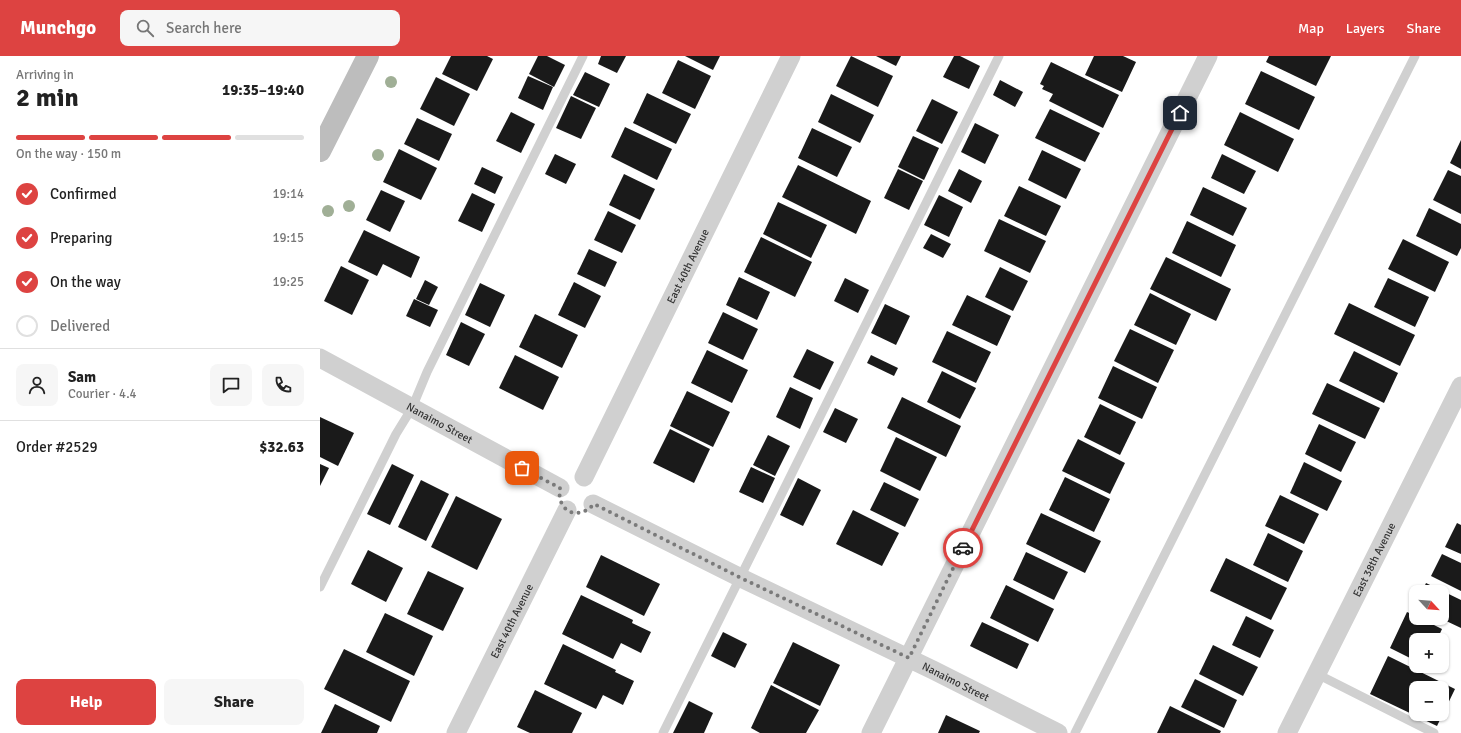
<!DOCTYPE html>
<meta charset="utf-8">
<style>
:root{--surface:#fff;--page:#f6f6f6;--text:#222;--muted:#767676;--line:#e0e0e0;--accent:#dd4341}
body{margin:0;font-family:Signika,sans-serif;background:var(--page);color:var(--text);height:100vh;display:flex;flex-direction:column;font-size:15px;white-space:nowrap}
*{box-sizing:border-box;margin:0}
p{font-size:13px;color:var(--muted)}
.icon{flex:none;width:22px;height:22px;fill:none;stroke:currentColor;stroke-width:2;stroke-linecap:round;stroke-linejoin:round}
.map{position:relative;flex:1;overflow:hidden}
.panel{display:flex;flex-direction:column;background:var(--surface);width:320px}
.panel>*{flex:none}
.needle{width:26px;rotate:116deg}
.controls{position:absolute;left:1089px;top:529px;display:grid;gap:8px}
.controls a{display:grid;place-items:center;width:40px;height:40px;border-radius:8px;background:var(--surface);box-shadow:0 1px 3px #0004;font-size:20px}
.pin{position:absolute;display:grid;place-items:center;width:34px;height:34px;color:#fff;margin:-17px;border-radius:8px;box-shadow:0 2px 6px #0006}
.courier{position:absolute;display:grid;place-items:center;width:40px;height:40px;margin:-20px;border:3px solid #dd4341;border-radius:50%;background:#fff;color:#222;box-shadow:0 1px 5px #0007}
.head em{font-style:normal;font-weight:700}
.head div{display:flex;flex-direction:column-reverse}
.head{display:flex;align-items:center;justify-content:space-between;height:68px;padding:0 16px}
h1{font-size:26px;font-weight:700;line-height:30px}
.bar{display:grid;grid-template-columns:repeat(4,1fr);gap:6px 4px;align-content:center;height:48px;padding:0 16px}
.bar i{height:5px;border-radius:3px;background:var(--line)}
.bar .on{background:var(--accent)}
.bar p{grid-column:span 4}
.line{display:flex;align-items:center;gap:10px;padding:0 16px;border-top:1px solid var(--line)}
.line div{flex:1}
.round{display:grid;place-items:center;flex:none;width:42px;height:42px;border-radius:8px;background:var(--page)}
ol{padding:0 16px;list-style:none}
li{display:flex;align-items:center;gap:12px;height:44px}
li p{margin-inline-start:auto}
li .icon{padding:4px;border-radius:50%;background:var(--accent);color:#fff;stroke-width:4}
li:last-child{color:var(--muted)}
li i{width:22px;height:22px;border:2px solid var(--line);border-radius:50%}
.action{display:flex;gap:8px;margin-top:auto;padding:8px 16px}
.action a{flex:1;height:46px;border-radius:8px;background:var(--accent);color:#fff;font-size:16px;font-weight:700;line-height:46px;text-align:center}
.action a+a{background:var(--page);color:var(--text)}
header{display:flex;align-items:center;gap:24px;box-sizing:border-box;height:56px;padding:0 20px;background:var(--accent);color:#fff}
header strong{font-size:19px}
nav{display:flex;gap:22px;margin-inline-start:auto;font-size:14px}
.search{width:280px;height:36px;background:var(--page);display:flex;align-items:center;gap:10px;box-sizing:border-box;padding:0 14px;border-radius:8px;color:var(--muted);font-size:15px}
main{display:flex;flex:1;min-height:0}
.map>svg:first-child{display:block}
.building{fill:#1a1a1a;fill-rule:evenodd}
.lines{fill:none;stroke-linecap:round;stroke-linejoin:round}
.lane{stroke:#d0d0d0;stroke-width:9}
.street{stroke:#d0d0d0;stroke-width:19}
.secondary{stroke:#bdbdbd;stroke-width:22}
.tree{fill:#a0af96}
.done{stroke:#7a7a7a;stroke-width:4;stroke-dasharray:0 7.2}
.route{stroke:#dd4341;stroke-width:5}
.labels{text-anchor:middle;stroke-width:4;stroke-linejoin:round;paint-order:stroke}
.street-label{font-size:11px;fill:#333;stroke:#fff}
</style>
<header>
<strong>Munchgo</strong>
<div class="search"><svg class="icon" aria-label="search" viewBox="0 0 24 24"><circle cx="10" cy="10" r="6"/><path d="M15 15l6 6"/></svg>Search here</div>
<nav><a>Map</a><a>Layers</a><a>Share</a></nav>
</header>
<main>
<section class="panel">
<div class="head"><div><h1>2 min</h1><p>Arriving in</p></div><em>19:35–19:40</em></div>
<div class="bar"><i class="on"></i><i class="on"></i><i class="on"></i><i></i><p>On the way · 150 m</p></div>
<ol>
<li><svg class="icon" aria-label="check" viewBox="0 0 24 24"><path d="M5 12l5 5 9-10"/></svg>Confirmed<p>19:14</p></li>
<li><svg class="icon" aria-label="check" viewBox="0 0 24 24"><path d="M5 12l5 5 9-10"/></svg>Preparing<p>19:15</p></li>
<li><svg class="icon" aria-label="check" viewBox="0 0 24 24"><path d="M5 12l5 5 9-10"/></svg>On the way<p>19:25</p></li>
<li><i></i>Delivered</li>
</ol>
<div class="line" style="height:72px"><a class="round"><svg class="icon" aria-label="person" viewBox="0 0 24 24"><circle cx="12" cy="8" r="4"/><path d="M4 21q1-7 8-7t8 7"/></svg></a><div><b>Sam</b><p>Courier · 4.4</p></div><a class="round"><svg class="icon" aria-label="chat" viewBox="0 0 24 24"><path d="M4 5h16v11H9l-5 4z"/></svg></a><a class="round"><svg class="icon" aria-label="phone" viewBox="0 0 24 24"><path d="M5 4h4l2 5-3 2q2 4 5 5l2-3 5 2v4C11 20 4 13 5 4z"/></svg></a></div>
<div class="line" style="height:52px"><div>Order #2529</div><b>$32.63</b></div>
<div class="action"><a>Help</a><a>Share</a></div>
</section>
<div class="map">
<svg width="1141" height="677" viewBox="0 0 1141 677">
<rect width="100%" height="100%" fill="#fff"/>
<g class="building">
<polygon points="131,0 167,0 173,3 157,35 122,18"/>
<polygon points="218,0 227,0 245,9 234,31 209,18"/>
<polygon points="281,0 306,0 297,17 278,8"/>
<polygon points="365,0 400,0 393,14"/>
<polygon points="531,0 573,20 558,51 516,30"/>
<polygon points="556,0 581,0 576,10"/>
<polygon points="634,0 640,0 660,10 649,33 623,21"/>
<polygon points="774,0 803,0 816,6 802,36 765,19"/>
<polygon points="949,0 1011,0 996,30 946,6"/>
<polygon points="358,4 391,20 375,53 342,37"/>
<polygon points="731,6 799,39 783,72 729,45 733,38 722,33 724,30 720,28"/>
<polygon points="941,15 995,41 979,74 925,48"/>
<polygon points="265,16 290,28 279,51 253,39"/>
<polygon points="208,20 233,31 223,54 198,42"/>
<polygon points="116,21 150,38 134,70 100,53"/>
<polygon points="680,24 703,36 695,51 673,39"/>
<polygon points="327,37 371,58 356,88 313,67"/>
<polygon points="511,38 554,59 540,87 498,66"/>
<polygon points="251,40 276,52 261,83 236,72"/>
<polygon points="612,43 638,56 622,88 596,75"/>
<polygon points="730,53 780,77 765,106 715,82"/>
<polygon points="191,56 215,68 201,97 176,85"/>
<polygon points="920,56 974,83 958,116 904,89"/>
<polygon points="97,62 132,78 119,105 84,88"/>
<polygon points="655,67 679,79 665,108 641,96"/>
<polygon points="305,71 352,93 337,124 291,101"/>
<polygon points="492,72 532,91 517,121 478,102"/>
<polygon points="593,80 619,92 604,124 578,111"/>
<polygon points="1141,84 1141,113 1130,107"/>
<polygon points="79,93 117,112 101,144 63,126"/>
<polygon points="722,94 761,113 746,143 708,124"/>
<polygon points="235,98 256,108 246,128 225,118"/>
<polygon points="902,98 936,115 924,138 891,122"/>
<polygon points="478,109 551,145 536,178 462,141"/>
<polygon points="162,111 183,121 175,138 154,128"/>
<polygon points="578,113 603,125 589,154 564,142"/>
<polygon points="639,113 662,125 651,147 628,135"/>
<polygon points="1128,114 1141,120 1141,158 1113,144"/>
<polygon points="304,118 335,133 320,164 289,149"/>
<polygon points="699,130 741,150 726,180 684,160"/>
<polygon points="883,131 927,152 913,180 870,159"/>
<polygon points="61,134 85,145 70,176 46,164"/>
<polygon points="152,137 175,148 162,176 138,165"/>
<polygon points="619,139 643,151 629,181 604,169"/>
<polygon points="458,146 507,169 491,202 443,178"/>
<polygon points="1109,152 1141,168 1141,192 1137,200 1096,180"/>
<polygon points="288,155 316,169 302,197 274,184"/>
<polygon points="679,163 726,185 710,217 664,195"/>
<polygon points="867,165 916,189 901,221 852,197"/>
<polygon points="44,174 100,201 91,222 63,208 57,220 28,206"/>
<polygon points="611,178 631,188 623,202 603,192"/>
<polygon points="441,181 492,206 475,241 424,216"/>
<polygon points="1083,183 1129,206 1115,236 1068,213"/>
<polygon points="269,193 297,206 285,231 257,218"/>
<polygon points="846,201 911,233 896,265 830,233"/>
<polygon points="21,210 49,224 32,259 4,245"/>
<polygon points="680,211 708,225 693,255 665,241"/>
<polygon points="419,221 450,236 437,264 406,249"/>
<polygon points="525,222 549,234 538,257 514,245"/>
<polygon points="1068,222 1109,241 1095,271 1054,251"/>
<polygon points="105,224 118,231 109,249 96,243"/>
<polygon points="254,226 281,240 265,272 238,259"/>
<polygon points="160,227 185,239 170,271 145,259"/>
<polygon points="830,237 871,258 856,289 814,269"/>
<polygon points="647,239 691,260 677,290 632,269"/>
<polygon points="94,243 118,254 110,271 86,260"/>
<polygon points="1029,247 1095,279 1080,310 1014,278"/>
<polygon points="565,248 590,260 576,289 551,277"/>
<polygon points="403,256 438,273 423,304 388,287"/>
<polygon points="215,258 258,279 242,312 199,291"/>
<polygon points="141,266 165,278 149,310 126,299"/>
<polygon points="810,273 854,294 838,327 794,305"/>
<polygon points="627,275 671,296 656,327 612,306"/>
<polygon points="487,293 514,306 500,334 473,321"/>
<polygon points="387,294 428,314 412,347 371,327"/>
<polygon points="1034,295 1078,317 1064,347 1019,325"/>
<polygon points="195,299 239,321 223,354 179,332"/>
<polygon points="551,299 578,312 574,320 547,307"/>
<polygon points="793,310 837,331 822,363 778,342"/>
<polygon points="622,315 656,332 640,363 607,346"/>
<polygon points="1007,327 1060,352 1045,383 992,358"/>
<polygon points="470,331 493,342 480,373 456,361"/>
<polygon points="367,335 410,356 393,391 350,370"/>
<polygon points="582,341 641,370 626,401 567,372"/>
<polygon points="780,348 816,366 800,399 764,381"/>
<polygon points="515,352 538,363 526,387 503,376"/>
<polygon points="0,361 34,377 18,410 0,401"/>
<polygon points="999,368 1036,386 1021,416 985,398"/>
<polygon points="350,373 390,393 374,427 333,407"/>
<polygon points="448,379 470,390 455,420 433,409"/>
<polygon points="576,381 617,401 600,435 560,415"/>
<polygon points="758,383 805,407 790,438 742,415"/>
<polygon points="984,406 1022,425 1007,455 970,437"/>
<polygon points="0,408 9,412 0,430"/>
<polygon points="72,408 94,419 70,469 47,458"/>
<polygon points="431,411 455,422 443,447 419,436"/>
<polygon points="745,421 790,443 774,476 729,454"/>
<polygon points="478,422 501,434 483,470 460,459"/>
<polygon points="101,424 129,438 106,485 78,471"/>
<polygon points="564,426 599,443 585,471 550,454"/>
<polygon points="960,439 999,458 984,488 945,470"/>
<polygon points="136,440 182,463 157,514 111,491"/>
<polygon points="533,454 579,477 562,510 516,488"/>
<polygon points="721,457 781,485 765,517 706,488"/>
<polygon points="1137,467 1141,469 1141,498 1125,491"/>
<polygon points="948,477 983,495 968,526 933,509"/>
<polygon points="48,494 83,512 66,546 31,528"/>
<polygon points="706,496 748,516 734,544 693,524"/>
<polygon points="1122,498 1141,507 1141,535 1111,520"/>
<polygon points="281,499 340,528 324,560 266,531"/>
<polygon points="906,502 967,532 951,564 890,535"/>
<polygon points="108,515 144,532 123,575 87,558"/>
<polygon points="1106,527 1141,544 1141,572 1122,563 1122,536 1102,536"/>
<polygon points="686,529 734,553 718,586 670,562"/>
<polygon points="261,539 313,564 312,567 331,576 321,597 301,587 293,603 242,578"/>
<polygon points="1087,556 1096,560 1096,562 1100,562 1122,573 1117,584 1096,584 1096,605 1070,592"/>
<polygon points="65,557 113,580 94,620 46,596"/>
<polygon points="926,560 954,574 940,602 912,589"/>
<polygon points="662,566 709,588 697,613 650,590"/>
<polygon points="403,576 427,588 415,612 391,600"/>
<polygon points="473,586 520,609 500,650 453,627"/>
<polygon points="243,588 296,614 295,616 314,625 303,649 283,639 276,653 224,628"/>
<polygon points="893,589 938,611 923,640 879,618"/>
<polygon points="24,593 90,625 71,666 4,633"/>
<path d="M1068,600L1135,633L1117,670L1050,638ZM1096,632H1122V658H1096Z"/>
<polygon points="875,623 917,644 904,672 861,651"/>
<polygon points="451,629 499,654 486,677 440,677 431,672"/>
<polygon points="215,634 262,657 252,677 210,677 197,671"/>
<polygon points="369,645 393,657 384,677 353,677"/>
<polygon points="15,648 60,670 57,677 1,677"/>
<polygon points="850,650 901,675 900,677 837,677"/>
<polygon points="626,659 660,675 659,677 618,677"/>
</g>
<g class="lines">
<g class="lane">
<polyline points="0,531 76,378 92,352 107,316 263,0"/>
<polyline points="997,618 1114,677"/>
<polyline points="343,677 679,0"/>
<polyline points="755,677 1095,0"/>
</g>
<g class="street">
<path id="s1" d="M0,302L240,432"/>
<path id="s2" d="M264,421L471,0"/>
<path id="s3" d="M273,448L421,522L613,614L738,677"/>
<path id="s4" d="M136,677L247,454"/>
<polyline points="551,677 888,0"/>
<path id="s5" d="M967,677L1141,330"/>
</g>
<polyline class="secondary" points="0,95 48,0"/>
</g>
<g class="tree">
<circle cx="71" cy="26" r="6"/>
<circle cx="58" cy="99" r="6"/>
<circle cx="29" cy="150" r="6"/>
<circle cx="8" cy="155" r="6"/>
</g>
<g class="lines">
<path class="done" d="M202,412L240,432C236,455 258,466 274,448L421,522L589,602L643,492"/>
<polyline class="route" points="643,492 860,57"/>
</g>
<g class="labels">
<g class="street-label">
<text dy="4" stroke="none"><textPath href="#s2" startOffset="235">East 40th Avenue</textPath></text>
<text dy="4" stroke="none"><textPath href="#s1" startOffset="136">Nanaimo Street</textPath></text>
<text dy="4" stroke="none"><textPath href="#s5" startOffset="194">East 38th Avenue</textPath></text>
<text dy="4" stroke="none"><textPath href="#s4" startOffset="125">East 40th Avenue</textPath></text>
<text dy="4" stroke="none"><textPath href="#s3" startOffset="404">Nanaimo Street</textPath></text>
</g>
</g>
</svg>
<div class="controls">
<a><svg class="needle" viewBox="-14 -14 28 28"><path d="M0-13l5 13h-10z" fill="#e53935"/><path d="M0 13l5-13h-10z" fill="#767676"/></svg></a>
<a>+</a>
<a>−</a>
</div>
<div class="pin" style="left:202px;top:412px;background:#ea580c"><svg class="icon" aria-label="bag" viewBox="0 0 24 24"><path d="M5 8h14l-1 12H6zM9 8a3 3 0 0 1 6 0"/></svg></div>
<div class="pin" style="left:860px;top:57px;background:#1f2937"><svg class="icon" aria-label="home" viewBox="0 0 24 24"><path d="M3 11l9-7 9 7M6 9v11h12V9"/></svg></div>
<div class="courier" style="left:643px;top:492px"><svg class="icon" aria-label="car" viewBox="0 0 24 24"><path d="M5 17H2v-5l4-1 3-4h7l3 4 3 1v5h-3M9 17h6M6 11h13"/><circle cx="7" cy="17" r="2"/><circle cx="17" cy="17" r="2"/></svg></div>
</div>
</main>
